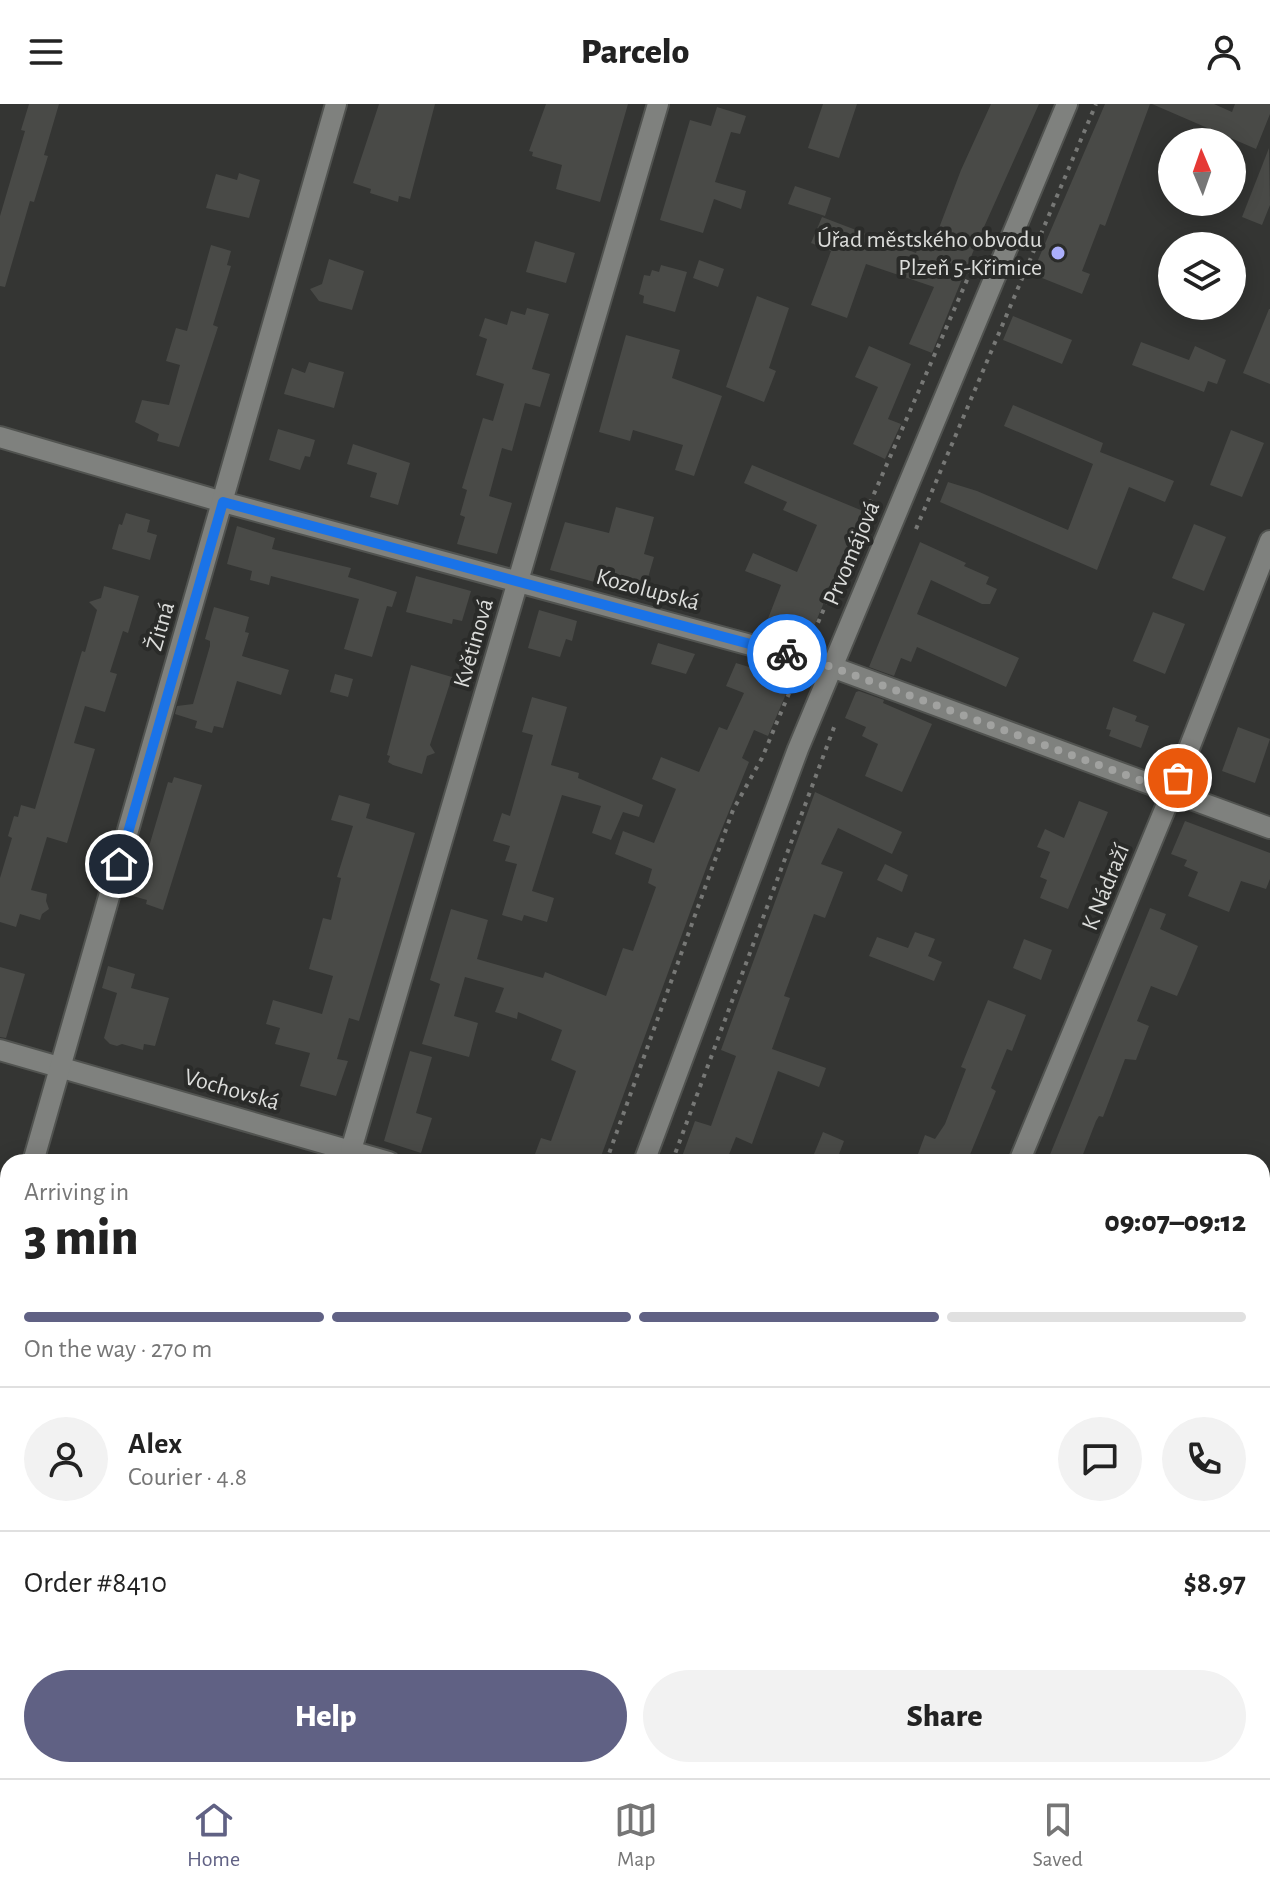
<!DOCTYPE html>
<meta charset="utf-8">
<style>
:root{--surface:#fff;--page:#f2f2f2;--text:#222;--muted:#767676;--line:#e0e0e0;--accent:#606184}
body{margin:0;font-family:"Alegreya Sans",sans-serif;background:var(--page);color:var(--text);height:100vh;display:flex;flex-direction:column;font-size:30px;white-space:nowrap}
*{box-sizing:border-box;margin:0}
p{font-size:26px;color:var(--muted)}
.icon{flex:none;width:44px;height:44px;fill:none;stroke:currentColor;stroke-width:2;stroke-linecap:round;stroke-linejoin:round}
.map{position:relative;flex:1;overflow:hidden}
.details{position:absolute;left:0px;top:1050px;width:1270px;height:624px;display:flex;flex-direction:column;background:var(--surface);border-radius:24px 24px 0 0;box-shadow:0 4px 20px #0003}
.details>*{flex:none}
.needle{width:52px;rotate:358deg}
.fabs{position:absolute;left:1158px;top:24px;display:grid;gap:16px}
.fabs a{display:grid;place-items:center;width:88px;height:88px;border-radius:50%;background:var(--surface);box-shadow:0 4px 20px #0003;font-size:40px}
.pin{position:absolute;display:grid;place-items:center;width:68px;height:68px;color:#fff;margin:-34px;border:4px solid #fff;border-radius:50%;box-shadow:0 2px 8px #0007}
.courier{position:absolute;display:grid;place-items:center;width:80px;height:80px;margin:-40px;border:6px solid #1a73e8;border-radius:50%;background:#fff;color:#222;box-shadow:0 2px 10px #0007}
.summary em{font-style:normal;font-weight:800}
.summary div{display:flex;flex-direction:column-reverse}
.summary{display:flex;align-items:center;justify-content:space-between;height:136px;padding:0 24px}
h1{font-size:52px;font-weight:800;line-height:60px}
.bar{display:grid;grid-template-columns:repeat(4,1fr);gap:12px 8px;align-content:center;height:96px;padding:0 24px}
.bar i{height:10px;border-radius:6px;background:var(--line)}
.bar .on{background:var(--accent)}
.bar p{grid-column:span 4}
.line{display:flex;align-items:center;gap:20px;padding:0 24px;border-top:2px solid var(--line)}
.line div{flex:1}
.round{display:grid;place-items:center;flex:none;width:84px;height:84px;border-radius:42px;background:var(--page)}
.primary-button{display:flex;gap:16px;margin-top:auto;padding:16px 24px}
.primary-button a{flex:1;height:92px;border-radius:48px;background:var(--accent);color:#fff;font-size:32px;font-weight:800;line-height:92px;text-align:center}
.primary-button a+a{background:var(--page);color:var(--text)}
header{display:flex;justify-content:space-between;align-items:center;height:104px;padding:0 24px;background:var(--surface);font-size:36px;font-weight:800}
.menu{display:flex;justify-content:space-around;align-items:center;height:112px;border-top:2px solid var(--line);background:var(--surface);font-size:22px;color:var(--muted)}
.menu a{display:grid;justify-items:center;gap:4px}
.menu .on{color:var(--accent)}
.map>svg:first-child{display:block}
.building{fill:#494a47}
.lines{fill:none;stroke-linecap:round;stroke-linejoin:round}
.minor-casing{stroke:#515350;stroke-width:24}
.tertiary-casing{stroke:#515350;stroke-width:24}
.path{stroke:#777876;stroke-width:4;stroke-dasharray:4 6;stroke-linecap:butt}
.minor{stroke:#7f817e;stroke-width:20}
.tertiary{stroke:#7f817e;stroke-width:20}
.rail-casing{stroke:#919290;stroke-width:9}
.rail{stroke:#2a2b29;stroke-width:6;stroke-dasharray:18;stroke-linecap:butt}
.done{stroke:#a1a2a0;stroke-width:8;stroke-dasharray:0 14.4}
.route{stroke:#1a73e8;stroke-width:10}
.poi-dot{fill:#abaffb;stroke:#2a2b29;stroke-width:3}
.labels{text-anchor:middle;stroke-width:8;stroke-linejoin:round;paint-order:stroke}
.poi-label{font-size:24px;fill:#dcdddb;stroke:#2a2b29;text-anchor:end}
.street-label{font-size:24px;fill:#dcdddb;stroke:#2a2b29}
</style>
<header><svg class="icon" aria-label="menu" viewBox="0 0 24 24"><path d="M4 6h16M4 12h16M4 18h16"/></svg>Parcelo<svg class="icon" aria-label="person" viewBox="0 0 24 24"><circle cx="12" cy="8" r="4"/><path d="M4 21q1-7 8-7t8 7"/></svg></header>
<div class="map">
<svg width="1270" height="1674" viewBox="0 0 1270 1674">
<rect width="100%" height="100%" fill="#343533"/>
<g class="building">
<polygon points="29,0 59,0 44,51 48,52 34,98 30,97 5,183 0,182 0,112 25,27 21,26"/>
<polygon points="379,0 435,0 410,95 399,92 398,98 370,89 371,85 353,79"/>
<polygon points="546,0 628,0 600,98 556,85 562,61 532,52 533,48 529,47"/>
<polygon points="823,0 857,0 839,54 808,44"/>
<polygon points="991,0 1039,0 975,143 932,249 909,240 934,183 866,160 847,214 811,201 831,147 811,139 822,113 916,149 923,128 936,132 961,66"/>
<polygon points="1105,0 1150,0 1105,122 1100,120 1082,167 1090,170 1082,190 1032,170"/>
<polygon points="1152,0 1214,0 1232,8 1235,0 1270,0 1270,10 1256,45"/>
<polygon points="717,3 746,12 740,30 731,28 715,78 746,87 741,105 714,95 703,129 660,116 690,16 711,22"/>
<polygon points="1269,44 1270,101 1262,121 1242,113"/>
<polygon points="239,69 260,76 249,114 206,104 216,70 237,76"/>
<polygon points="795,82 831,94 825,112 788,100"/>
<polygon points="535,137 575,149 566,179 526,168"/>
<polygon points="211,141 231,147 227,161 231,162 213,221 218,223 179,343 157,337 159,330 135,318 142,296 169,301 180,261 166,257 176,224 187,227"/>
<polygon points="329,155 364,167 352,206 319,197 310,185 322,180"/>
<polygon points="699,156 724,165 718,183 693,174"/>
<polygon points="661,161 687,168 675,208 643,199 644,192 639,190 644,171 650,172 652,166 659,168"/>
<polygon points="757,192 789,204 769,264 776,267 764,298 726,283"/>
<polygon points="527,204 549,210 532,265 550,270 540,303 525,299 512,347 502,344 489,392 512,399 497,450 457,440 465,413 460,411 467,386 462,384 483,314 493,317 504,280 476,271 487,235 479,232 485,214 507,221 511,207 525,211"/>
<polygon points="1269,205 1270,205 1270,280 1243,269"/>
<polygon points="1013,212 1072,236 1062,260 1003,236"/>
<polygon points="626,231 680,246 672,274 722,292 694,372 675,366 683,341 633,326 630,337 599,328"/>
<polygon points="1141,238 1189,256 1195,242 1226,256 1217,280 1208,277 1204,288 1132,261"/>
<polygon points="869,242 911,260 888,315 901,320 885,355 853,340 878,283 855,273"/>
<polygon points="309,258 344,268 334,304 284,290 292,264 305,269"/>
<polygon points="1013,301 1103,339 1100,348 1174,377 1165,398 1129,383 1097,466 940,398 948,378 977,387 1068,426 1093,360 1004,322"/>
<polygon points="278,325 315,336 310,353 305,352 300,366 269,356"/>
<polygon points="1231,326 1264,339 1242,393 1210,381"/>
<polygon points="353,340 410,359 398,401 370,393 377,369 347,360"/>
<polygon points="752,361 863,407 808,536 764,525 781,481 745,467 753,449 797,468 817,421 783,406 787,398 744,379"/>
<polygon points="616,403 654,413 644,450 654,453 643,491 550,466 565,418 609,429"/>
<polygon points="126,409 150,416 147,428 157,431 150,456 112,445 119,420 122,421"/>
<polygon points="1194,420 1226,433 1204,487 1172,474"/>
<polygon points="237,422 275,434 272,445 351,464 348,473 397,488 392,503 387,502 372,553 344,545 359,495 271,472 269,481 250,476 252,467 227,460"/>
<polygon points="920,438 966,459 964,462 989,473 986,480 997,485 990,500 982,500 931,476 917,510 1019,554 1006,583 917,543 911,558 901,554 894,572 869,563"/>
<polygon points="416,472 471,487 462,517 453,515 452,520 406,508"/>
<polygon points="104,482 139,492 128,529 123,527 110,568 117,570 105,608 85,602 74,639 95,645 67,739 47,733 31,786 47,790 46,797 49,805 42,810 40,816 20,810 16,823 0,818 0,774 12,734 8,732 14,712 18,713 21,701 35,705 82,547 85,548 97,506 89,498 101,494"/>
<polygon points="214,503 249,513 245,528 249,529 242,552 289,566 281,591 237,577 223,624 214,622 212,629 195,624 197,617 175,610 177,602 193,600 210,542 210,537 205,535"/>
<polygon points="539,506 577,517 572,537 566,535 560,553 528,544"/>
<polygon points="1153,508 1185,520 1165,570 1133,557"/>
<polygon points="658,539 695,550 686,570 651,560"/>
<polygon points="736,559 792,576 768,632 754,626 742,654 749,658 708,759 599,1058 532,1058 541,1034 551,1037 576,967 551,956 562,926 518,908 517,915 495,908 504,884 465,873 454,912 478,919 469,953 422,940 440,880 430,876 451,805 488,816 477,855 543,874 545,868 606,892 623,844 633,847 656,783 648,779 652,765 615,750 623,727 654,739 676,685 652,675 661,653 699,668 719,623 727,626 744,589 726,582"/>
<polygon points="411,561 452,573 430,641 435,649 427,652 422,670 393,661 388,658 390,652 387,651"/>
<polygon points="335,570 353,575 348,593 330,588"/>
<polygon points="859,587 884,596 883,599 932,620 902,688 865,672 878,640 862,632 866,623 845,614 856,588"/>
<polygon points="532,593 567,603 551,661 579,669 578,674 643,701 639,713 623,708 611,736 592,729 601,702 562,691 532,787 554,794 547,818 524,811 522,817 502,811 517,760 505,757 510,742 493,737 502,709 510,712 533,631 522,628"/>
<polygon points="1113,603 1137,612 1135,617 1149,622 1141,644 1109,632 1111,626 1106,625"/>
<polygon points="1238,623 1270,635 1255,679 1222,667"/>
<polygon points="174,673 202,681 163,806 146,800 147,796 129,791 138,761 143,763 168,678 172,679"/>
<polygon points="815,688 902,728 892,750 838,724 821,760 843,768 825,814 814,810 784,892 790,894 772,945 826,964 819,983 778,967 752,1040 736,1033 726,1058 680,1058 695,1017 711,1022 736,952 721,946"/>
<polygon points="339,691 370,700 366,714 415,729 359,917 349,914 337,955 348,957 336,992 300,982 310,949 275,940 280,924 266,920 273,896 322,910 333,872 309,865 323,814 331,816 341,774 337,773 353,722 331,716"/>
<polygon points="1079,697 1108,708 1068,805 1040,794 1047,776 1040,773 1050,748 1037,743 1045,725 1064,734"/>
<polygon points="1185,717 1270,749 1270,775 1266,785 1241,777 1229,808 1188,792 1198,768 1184,762 1187,756 1171,750"/>
<polygon points="885,760 908,771 902,788 877,776"/>
<polygon points="1150,804 1166,810 1160,825 1198,842 1185,874 1177,892 1151,882 1137,917 1149,922 1136,956 1125,955 1103,1013 1099,1012 1096,1017 1080,1058 1047,1058"/>
<polygon points="915,828 935,835 928,852 942,858 934,877 869,852 877,833 908,844"/>
<polygon points="1024,835 1052,846 1041,876 1013,864"/>
<polygon points="108,862 135,870 131,884 169,894 155,942 144,940 143,946 122,940 117,942 110,940 104,934 117,889 102,884"/>
<polygon points="0,863 25,870 6,934 0,933"/>
<polygon points="988,896 1026,911 1012,947 1007,945 991,984 996,987 967,1058 915,1058 925,1031 935,1035 945,1020 966,965 961,963"/>
<polygon points="410,947 432,953 416,1009 432,1014 421,1049 384,1037"/>
<polygon points="823,1028 844,1037 836,1058 814,1050"/>
</g>
<g class="lines">
<g class="minor-casing">
<g id="minor">
<polyline points="0,333 223,398 832,563 1270,724"/>
<polyline points="0,946 389,1058"/>
<polyline points="351,1046 658,0"/>
<polyline points="33,1058 336,0"/>
<polyline points="1019,1058 1172,688 1270,437"/>
<polyline points="0,1167 8,1140"/>
<polyline points="1262,1236 1270,1217"/>
<polyline points="0,1249 8,1251"/>
<polyline points="1262,1358 1270,1361"/>
<polyline points="0,1400 8,1403"/>
<polyline points="0,1481 8,1484"/>
<polyline points="645,1666 704,1674"/>
<polyline points="787,1674 789,1666"/>
<polyline points="1090,1674 1093,1666"/>
</g>
</g>
<g class="tertiary-casing">
<g id="tertiary">
<polyline points="644,1058 798,645 1067,0"/>
<polyline points="413,1674 416,1666"/>
</g>
</g>
<g class="path">
<polyline points="916,425 1096,0"/>
<polyline points="810,537 977,153"/>
<polyline points="606,1058 733,706 762,654 795,575"/>
<polyline points="672,1058 836,618"/>
<polyline points="1262,1164 1270,1145"/>
<polyline points="460,1674 462,1666"/>
<polyline points="575,1674 578,1666"/>
<polyline points="812,1674 815,1666"/>
</g>
<use href="#minor" class="minor"/>
<use href="#tertiary" class="tertiary"/>
<g class="rail-casing">
<g id="rail">
<polyline points="0,1649 8,1651"/>
<polyline points="0,1666 24,1674"/>
<polyline points="54,1666 79,1674"/>
</g>
</g>
<use href="#rail" class="rail"/>
</g>
<g class="lines">
<polyline class="done" points="787,550 832,563 1172,688 1178,674"/>
<polyline class="route" points="119,760 223,398 787,550"/>
</g>
<circle class="poi-dot" cx="1058" cy="149" r="8"/>
<g class="labels">
<g class="poi-label">
<text x="1042" y="143">Úřad městského obvodu<tspan x="1042" dy="28">Plzeň 5-Křimice</tspan></text>
</g>
<g class="street-label">
<text transform="translate(851 449) rotate(-67)" y="8">Prvomájová</text>
<text transform="translate(648 485) rotate(15)" y="8">Kozolupská</text>
<text transform="translate(160 522) rotate(-74)" y="8">Žitná</text>
<text transform="translate(473 539) rotate(-74)" y="8">Květinová</text>
<text transform="translate(1105 783) rotate(-68)" y="8">K Nádraží</text>
<text transform="translate(232 985) rotate(16)" y="8">Vochovská</text>
</g>
</g>
</svg>
<div class="fabs">
<a><svg class="needle" viewBox="-14 -14 28 28"><path d="M0-13l5 13h-10z" fill="#e53935"/><path d="M0 13l5-13h-10z" fill="#767676"/></svg></a>
<a><svg class="icon" aria-label="layers" viewBox="0 0 24 24"><path d="M12 4l9 5-9 5-9-5zM3 14l9 5 9-5"/></svg></a>
</div>
<div class="pin" style="left:1178px;top:674px;background:#ea580c"><svg class="icon" aria-label="bag" viewBox="0 0 24 24"><path d="M5 8h14l-1 12H6zM9 8a3 3 0 0 1 6 0"/></svg></div>
<div class="pin" style="left:119px;top:760px;background:#1f2937"><svg class="icon" aria-label="home" viewBox="0 0 24 24"><path d="M3 11l9-7 9 7M6 9v11h12V9"/></svg></div>
<div class="courier" style="left:787px;top:550px"><svg class="icon" aria-label="bike" viewBox="0 0 24 24"><circle cx="6" cy="16" r="4"/><circle cx="18" cy="16" r="4"/><path d="M6 16l4-8h5l3 8M10 8l3 8H6M13 5h3"/></svg></div>
<section class="details">
<div class="summary"><div><h1>3 min</h1><p>Arriving in</p></div><em>09:07–09:12</em></div>
<div class="bar"><i class="on"></i><i class="on"></i><i class="on"></i><i></i><p>On the way · 270 m</p></div>
<div class="line" style="height:144px"><a class="round"><svg class="icon" aria-label="person" viewBox="0 0 24 24"><circle cx="12" cy="8" r="4"/><path d="M4 21q1-7 8-7t8 7"/></svg></a><div><b>Alex</b><p>Courier · 4.8</p></div><a class="round"><svg class="icon" aria-label="chat" viewBox="0 0 24 24"><path d="M4 5h16v11H9l-5 4z"/></svg></a><a class="round"><svg class="icon" aria-label="phone" viewBox="0 0 24 24"><path d="M5 4h4l2 5-3 2q2 4 5 5l2-3 5 2v4C11 20 4 13 5 4z"/></svg></a></div>
<div class="line" style="height:104px"><div>Order #8410</div><b>$8.97</b></div>
<div class="primary-button"><a>Help</a><a>Share</a></div>
</section>
</div>
<nav class="menu">
<a class="on"><svg class="icon" aria-label="home" viewBox="0 0 24 24"><path d="M3 11l9-7 9 7M6 9v11h12V9"/></svg>Home</a>
<a><svg class="icon" aria-label="map" viewBox="0 0 24 24"><path d="M3 6l6-2 6 2 6-2v14l-6 2-6-2-6 2zM9 4v14M15 6v14"/></svg>Map</a>
<a><svg class="icon" aria-label="saved" viewBox="0 0 24 24"><path d="M7 4h10v16l-5-4-5 4z"/></svg>Saved</a>
</nav>
